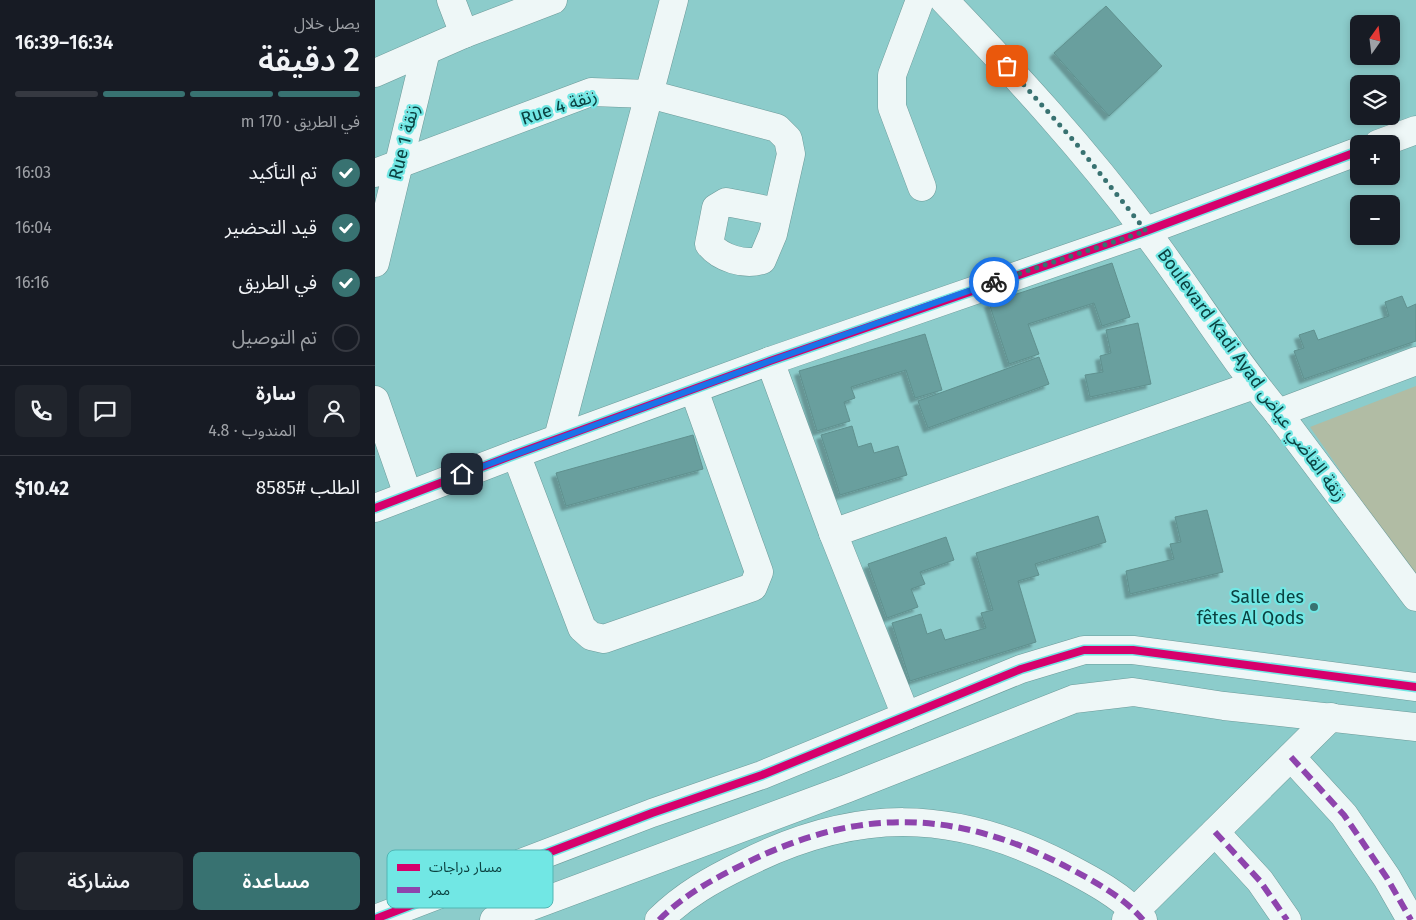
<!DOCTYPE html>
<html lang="ar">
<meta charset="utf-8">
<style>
:root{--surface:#171b24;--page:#20242c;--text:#f1f3f6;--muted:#9ea1a6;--line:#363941;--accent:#387271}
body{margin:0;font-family:"Fira Sans","Noto Sans Arabic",sans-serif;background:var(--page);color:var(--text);direction:rtl;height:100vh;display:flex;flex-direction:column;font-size:19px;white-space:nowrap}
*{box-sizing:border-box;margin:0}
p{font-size:16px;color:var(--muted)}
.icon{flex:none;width:28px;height:28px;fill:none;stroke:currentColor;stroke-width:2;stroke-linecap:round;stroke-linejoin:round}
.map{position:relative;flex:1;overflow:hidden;direction:ltr}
.panel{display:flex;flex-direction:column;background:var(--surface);width:375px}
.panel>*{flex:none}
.needle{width:32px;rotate:14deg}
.controls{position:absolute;left:975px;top:15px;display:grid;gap:10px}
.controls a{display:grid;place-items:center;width:50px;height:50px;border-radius:8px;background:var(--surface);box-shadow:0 2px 8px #0003;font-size:25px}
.pin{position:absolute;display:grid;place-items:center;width:42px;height:42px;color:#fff;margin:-21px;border-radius:10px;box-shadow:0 2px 8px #0006}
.courier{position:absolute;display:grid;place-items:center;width:50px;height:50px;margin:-25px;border:4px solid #1a73e8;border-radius:50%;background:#fff;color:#222;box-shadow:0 1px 6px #0007}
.summary em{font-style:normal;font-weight:600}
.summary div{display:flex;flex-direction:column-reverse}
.summary{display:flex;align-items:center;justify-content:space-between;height:85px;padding:0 15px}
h1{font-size:32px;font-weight:600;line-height:38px}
.bar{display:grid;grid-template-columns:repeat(4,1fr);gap:8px 5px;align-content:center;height:60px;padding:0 15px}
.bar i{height:6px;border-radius:4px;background:var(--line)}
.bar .selected{background:var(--accent)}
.bar p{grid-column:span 4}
.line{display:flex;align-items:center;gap:12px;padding:0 15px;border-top:1px solid var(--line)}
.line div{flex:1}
.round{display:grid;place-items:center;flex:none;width:52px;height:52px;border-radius:8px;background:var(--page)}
ol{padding:0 15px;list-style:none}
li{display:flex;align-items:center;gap:15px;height:55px}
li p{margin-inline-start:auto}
li .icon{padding:5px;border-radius:50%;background:var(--accent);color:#fff;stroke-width:4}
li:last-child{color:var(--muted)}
li i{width:28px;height:28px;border:2px solid var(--line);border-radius:50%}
.primary-button{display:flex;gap:10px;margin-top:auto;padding:10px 15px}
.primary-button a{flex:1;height:58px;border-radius:8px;background:var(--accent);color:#fff;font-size:20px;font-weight:600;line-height:58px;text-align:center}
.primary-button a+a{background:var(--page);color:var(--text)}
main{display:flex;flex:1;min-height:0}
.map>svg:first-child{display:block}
.green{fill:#b1bca4}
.building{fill:#699f9e;stroke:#5f908e;filter:url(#shadow)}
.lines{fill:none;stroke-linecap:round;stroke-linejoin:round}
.minor-casing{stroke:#6b9a99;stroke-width:29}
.minor{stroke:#eef7f7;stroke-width:28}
.quiet{stroke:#8e44ad;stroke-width:6;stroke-dasharray:12 6;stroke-linecap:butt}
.cycleway-casing{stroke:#71e7e4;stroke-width:11}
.cycleway{stroke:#d6006c;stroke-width:8}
.done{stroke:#387271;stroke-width:5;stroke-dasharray:0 9}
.route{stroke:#1a73e8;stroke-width:6}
.poi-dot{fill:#387271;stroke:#71e7e4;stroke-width:2}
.labels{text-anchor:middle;stroke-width:4.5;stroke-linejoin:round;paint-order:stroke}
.street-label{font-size:18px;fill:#0b4140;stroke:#71e7e4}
.poi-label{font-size:18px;fill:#0b4140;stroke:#71e7e4;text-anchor:end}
.key{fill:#71e7e4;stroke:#52b5b3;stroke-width:1}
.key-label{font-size:14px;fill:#0b4140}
</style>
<main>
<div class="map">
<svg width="1041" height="920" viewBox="0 0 1041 920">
<defs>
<filter id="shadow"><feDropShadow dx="-4.5" dy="4.5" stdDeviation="1" flood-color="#0004"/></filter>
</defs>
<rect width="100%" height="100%" fill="#8ccccb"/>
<polygon class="green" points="1041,386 1041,580 935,427"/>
<g class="building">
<polygon points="731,6 787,66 734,116 679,53"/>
<polygon points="737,263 755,317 727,326 719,303 653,324 664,354 634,364 614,303"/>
<polygon points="1027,296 1032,308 1041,304 1041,341 929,379 919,351 929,348 924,335 939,330 943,340 1014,316 1010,302"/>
<polygon points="763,323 776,384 715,397 710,375 728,372 725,356 736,353 731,330"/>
<polygon points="550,334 567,390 540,398 531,370 476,387 480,398 469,402 475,421 442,431 424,371"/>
<polygon points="664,357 674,384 553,428 543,401"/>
<polygon points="477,426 483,447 496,443 499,453 523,446 532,475 465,495 446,435"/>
<polygon points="318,435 328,469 191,506 181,473"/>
<polygon points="832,510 848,572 755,594 751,571 799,559 795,544 806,542 800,517"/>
<polygon points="723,516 731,542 660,564 664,575 643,581 661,642 535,681 517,623 546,614 552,634 566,629 570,640 611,628 606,613 618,610 601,553"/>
<polygon points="571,537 579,560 545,572 550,584 536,589 543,607 512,618 493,564"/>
</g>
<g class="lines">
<g class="minor-casing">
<g id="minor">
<polyline points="76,0 89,34"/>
<polyline points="545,0 517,75 517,107 547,187"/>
<path d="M569,0C640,74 709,149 771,232C816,291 855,356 903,413L1041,597"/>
<polyline points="0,73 89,34 178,0"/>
<polyline points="1003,144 1041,130"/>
<path d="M0,173L216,92L274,94L402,128L413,139L416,154L398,234L387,260C370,266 345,258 334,244L341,208L351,202L403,212"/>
<polyline points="0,263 51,51"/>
<polyline points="395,361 458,533 531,716"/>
<polyline points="0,400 33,495"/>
<polyline points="903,413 1041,361"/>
<polyline points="183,438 299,0"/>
<polyline points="141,454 207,628 216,636 229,639 378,587 384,572 319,390"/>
<polyline points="0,508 141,454 395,361 771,231 984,151"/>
<polyline points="458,533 879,385"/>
<polyline points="916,757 969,815 1012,878 1036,920"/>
<polyline points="840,832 885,881 912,920"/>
<polyline points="0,919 277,813 387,775 646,669 709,650 758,650 1041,687"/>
<polyline points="119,920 471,789 699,699 758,692 849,706 1041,727"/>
<path d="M284,920C309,895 338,879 369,864C481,808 576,808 688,865C715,879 748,896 768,920"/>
<polyline points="751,920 956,717"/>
</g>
</g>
<use href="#minor" class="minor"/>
<g class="quiet">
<polyline points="916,757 969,815 1012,878 1036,920"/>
<polyline points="840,832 885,881 912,920"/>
<path d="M284,920C309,895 338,879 369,864C481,808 576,808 688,865C715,879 748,896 768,920"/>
</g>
<g class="cycleway-casing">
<g id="cycleway">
<polyline points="0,508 141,454 395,361 771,231 984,151"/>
<polyline points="0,919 277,813 387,775 646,669 709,650 758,650 1041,687"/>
</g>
</g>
<use href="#cycleway" class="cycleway"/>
</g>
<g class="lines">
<polyline class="done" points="619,282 771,231 699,141 632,66"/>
<polyline class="route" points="87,474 395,361 619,282"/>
</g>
<circle class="poi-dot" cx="939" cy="607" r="5"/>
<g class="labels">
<g class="street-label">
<text transform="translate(184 107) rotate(-18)" y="6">Rue 4 زنقة</text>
<text transform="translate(29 142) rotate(-76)" y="6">Rue 1 زنقة</text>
<text transform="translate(877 375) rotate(54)" y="6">Boulevard Kadi Ayad زنقة القاضي عياض</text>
</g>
<g class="poi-label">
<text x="929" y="603">Salle des<tspan x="929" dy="21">fêtes Al Qods</tspan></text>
</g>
</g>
<rect x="12" y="850" width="166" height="58" rx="8" class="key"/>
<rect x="22" y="864" width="23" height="7" fill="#d6006c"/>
<rect x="22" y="887" width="23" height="6" fill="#8e44ad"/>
<g class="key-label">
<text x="54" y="872">مسار دراجات</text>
<text x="54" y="895">ممر</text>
</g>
</svg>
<div class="controls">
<a><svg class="needle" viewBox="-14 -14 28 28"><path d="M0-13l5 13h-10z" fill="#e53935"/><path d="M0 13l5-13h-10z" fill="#9ea1a6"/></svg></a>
<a><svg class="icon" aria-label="layers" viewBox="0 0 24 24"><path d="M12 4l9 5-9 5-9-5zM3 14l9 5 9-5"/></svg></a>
<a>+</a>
<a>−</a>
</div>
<div class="pin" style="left:632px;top:66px;background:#ea580c"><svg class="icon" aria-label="bag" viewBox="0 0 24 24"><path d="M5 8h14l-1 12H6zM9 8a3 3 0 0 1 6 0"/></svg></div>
<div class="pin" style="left:87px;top:474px;background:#1f2937"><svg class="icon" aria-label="home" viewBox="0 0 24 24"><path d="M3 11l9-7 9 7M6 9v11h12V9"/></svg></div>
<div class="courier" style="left:619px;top:282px"><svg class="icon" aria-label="bike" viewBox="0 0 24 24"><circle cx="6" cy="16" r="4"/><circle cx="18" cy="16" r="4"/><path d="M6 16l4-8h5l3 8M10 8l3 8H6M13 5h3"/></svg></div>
</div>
<section class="panel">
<div class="summary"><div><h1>2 دقيقة</h1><p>يصل خلال</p></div><em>16:34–16:39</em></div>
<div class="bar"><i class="selected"></i><i class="selected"></i><i class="selected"></i><i></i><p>في الطريق · 170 m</p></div>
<ol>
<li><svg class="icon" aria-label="check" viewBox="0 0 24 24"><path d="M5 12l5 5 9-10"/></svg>تم التأكيد<p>16:03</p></li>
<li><svg class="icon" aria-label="check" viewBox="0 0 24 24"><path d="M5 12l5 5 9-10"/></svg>قيد التحضير<p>16:04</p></li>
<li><svg class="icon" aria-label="check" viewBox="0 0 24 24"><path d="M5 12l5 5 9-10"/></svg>في الطريق<p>16:16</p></li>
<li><i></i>تم التوصيل</li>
</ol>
<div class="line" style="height:90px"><a class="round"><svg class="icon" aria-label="person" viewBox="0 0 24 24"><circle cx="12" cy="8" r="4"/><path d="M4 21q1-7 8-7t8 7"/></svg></a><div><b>سارة</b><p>المندوب · 4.8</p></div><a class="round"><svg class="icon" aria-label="chat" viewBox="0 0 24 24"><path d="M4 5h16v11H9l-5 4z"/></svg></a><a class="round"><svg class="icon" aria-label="phone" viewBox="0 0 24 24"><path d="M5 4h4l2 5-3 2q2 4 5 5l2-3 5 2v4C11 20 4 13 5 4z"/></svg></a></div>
<div class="line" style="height:65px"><div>الطلب #8585</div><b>$10.42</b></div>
<div class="primary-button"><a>مساعدة</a><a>مشاركة</a></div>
</section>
</main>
